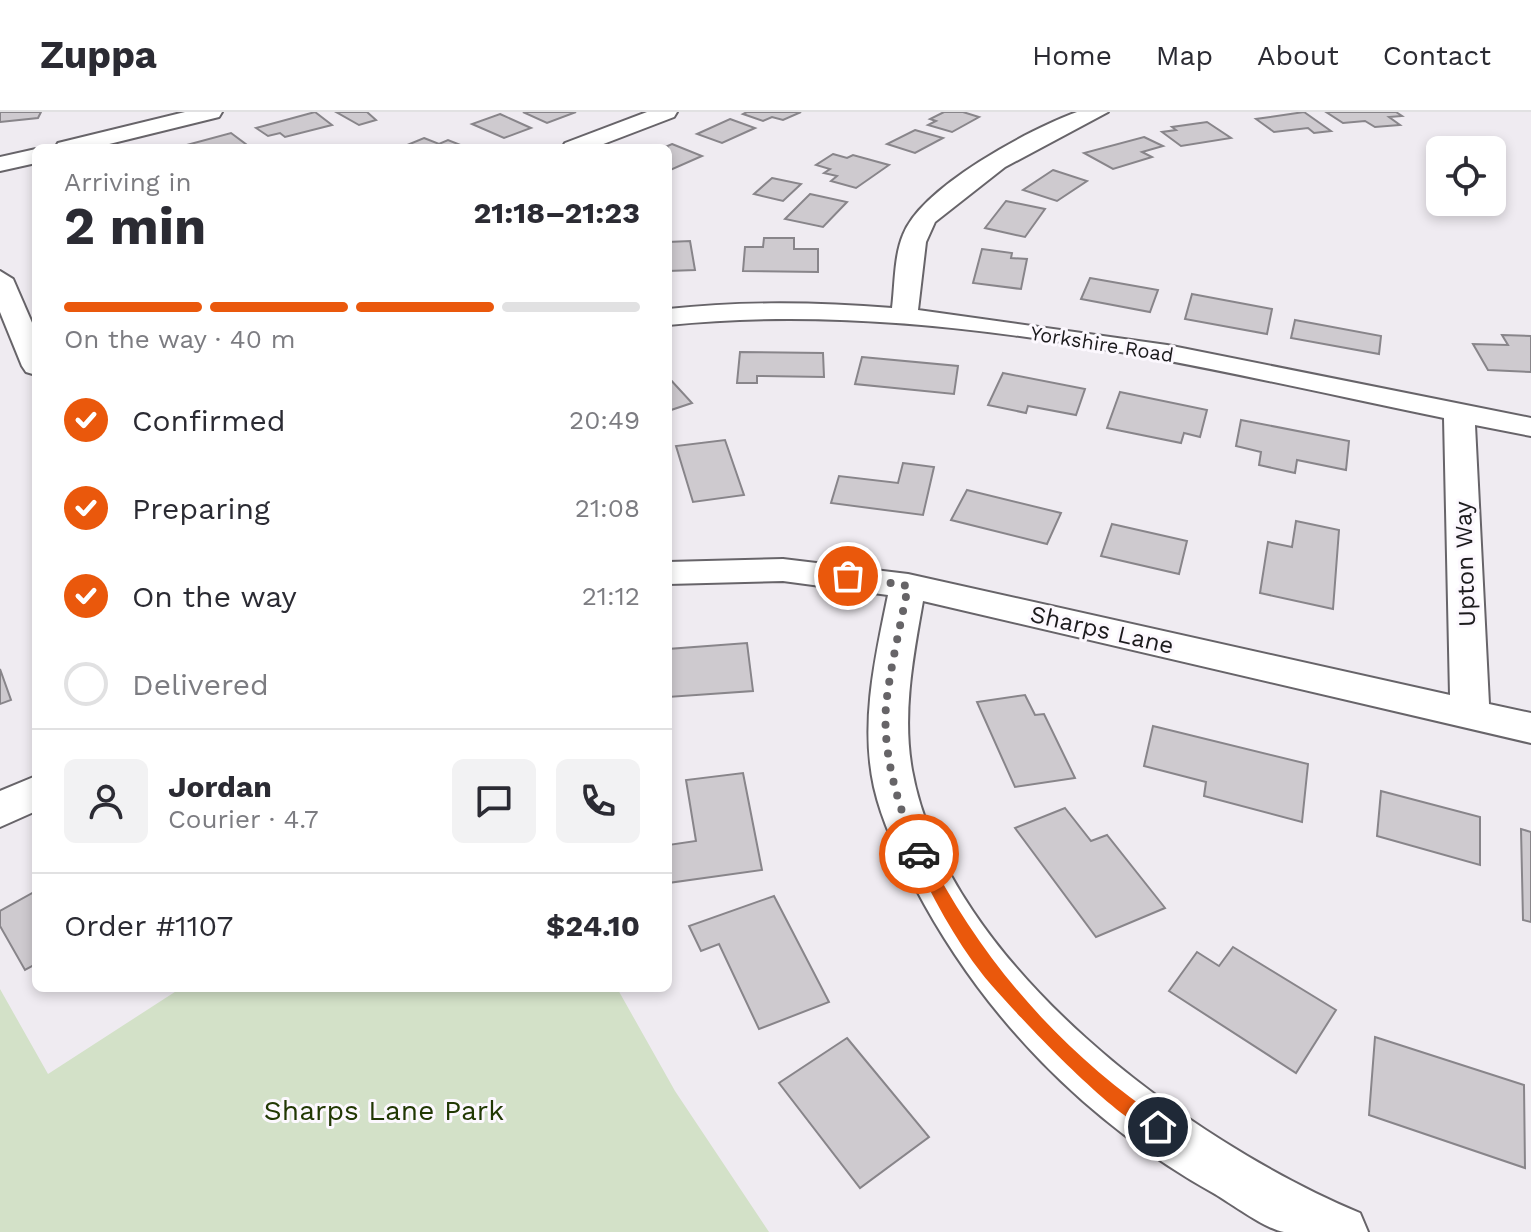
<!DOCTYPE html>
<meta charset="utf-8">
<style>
:root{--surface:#fff;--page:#f2f2f3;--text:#2b2b33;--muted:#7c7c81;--line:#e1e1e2;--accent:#ea580c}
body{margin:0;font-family:"Work Sans",sans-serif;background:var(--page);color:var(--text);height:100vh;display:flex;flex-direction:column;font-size:30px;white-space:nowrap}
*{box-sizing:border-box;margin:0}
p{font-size:26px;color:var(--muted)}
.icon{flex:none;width:44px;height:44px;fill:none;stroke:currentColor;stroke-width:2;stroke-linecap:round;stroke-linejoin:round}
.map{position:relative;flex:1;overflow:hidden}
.sheet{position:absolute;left:32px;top:32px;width:640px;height:848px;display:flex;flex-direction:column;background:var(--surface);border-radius:12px;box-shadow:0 4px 12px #0003}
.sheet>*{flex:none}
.fabs{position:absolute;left:1426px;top:24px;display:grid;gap:16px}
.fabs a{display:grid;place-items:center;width:80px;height:80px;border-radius:12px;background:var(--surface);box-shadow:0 4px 12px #0003;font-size:40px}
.pin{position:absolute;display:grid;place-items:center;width:68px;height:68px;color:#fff;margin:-34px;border:4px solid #fff;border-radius:50%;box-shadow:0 2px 8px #0007}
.courier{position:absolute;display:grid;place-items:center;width:80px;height:80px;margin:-40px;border:6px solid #ea580c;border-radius:50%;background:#fff;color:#222;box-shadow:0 2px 10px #0007}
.overview em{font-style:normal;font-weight:700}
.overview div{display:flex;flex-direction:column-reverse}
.overview{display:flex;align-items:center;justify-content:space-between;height:136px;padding:0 32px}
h1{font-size:52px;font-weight:700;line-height:60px}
.bar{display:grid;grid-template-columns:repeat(4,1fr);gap:12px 8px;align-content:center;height:96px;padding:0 32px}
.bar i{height:10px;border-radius:6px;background:var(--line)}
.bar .active{background:var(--accent)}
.bar p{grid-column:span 4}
.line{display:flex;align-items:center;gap:20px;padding:0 32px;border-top:2px solid var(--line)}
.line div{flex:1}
.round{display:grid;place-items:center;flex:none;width:84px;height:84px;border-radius:12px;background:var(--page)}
ol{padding:0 32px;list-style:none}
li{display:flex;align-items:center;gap:24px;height:88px}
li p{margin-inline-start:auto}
li .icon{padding:8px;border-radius:50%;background:var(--accent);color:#fff;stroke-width:4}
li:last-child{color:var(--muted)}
li i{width:44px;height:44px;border:4px solid var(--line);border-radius:50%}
header{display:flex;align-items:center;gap:48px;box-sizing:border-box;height:112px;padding:0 40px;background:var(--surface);border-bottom:2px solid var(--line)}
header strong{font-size:38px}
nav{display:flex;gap:44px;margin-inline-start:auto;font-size:28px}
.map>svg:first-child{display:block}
.green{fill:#d3e1c8}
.building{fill:#cecacf;stroke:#88858a;stroke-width:2}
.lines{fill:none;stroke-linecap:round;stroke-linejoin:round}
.street-casing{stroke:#676469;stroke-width:4}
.street{fill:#fff;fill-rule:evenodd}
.route{fill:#ea580c}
.done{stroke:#666467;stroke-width:8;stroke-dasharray:0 14.4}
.labels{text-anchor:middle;stroke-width:6;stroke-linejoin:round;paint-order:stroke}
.far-street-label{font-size:20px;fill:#1c1b1d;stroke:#fcf8fe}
.street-label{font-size:24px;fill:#1c1b1d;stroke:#fcf8fe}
.near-park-label{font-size:28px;fill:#213803;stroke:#fcf8fe}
</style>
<header>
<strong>Zuppa</strong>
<nav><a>Home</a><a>Map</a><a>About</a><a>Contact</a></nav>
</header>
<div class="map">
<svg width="1531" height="1120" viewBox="0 0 1531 1120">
<rect width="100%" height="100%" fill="#efebf1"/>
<polygon class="green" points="181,876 617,876 675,979 769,1120 0,1120 0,877 48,962"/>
<g class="building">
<polygon points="0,0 41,0 38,6 0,10"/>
<polygon points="315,0 332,13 285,25 280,21 268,24 256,16"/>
<polygon points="336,0 367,0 376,8 359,13"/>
<polygon points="523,0 576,0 547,11"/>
<polygon points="747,0 801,0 783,8 772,5 763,9 743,2"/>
<polygon points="944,0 963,0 979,5 952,20 928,13 936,9 930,7"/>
<polygon points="1304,0 1331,19 1314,21 1308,16 1274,20 1256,7"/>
<polygon points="1326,0 1396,0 1402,4 1389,5 1400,13 1375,15 1365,9 1343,11"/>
<polygon points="500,2 531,16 504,26 472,12"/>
<polygon points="730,7 755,16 722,31 697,22"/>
<polygon points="1207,10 1231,26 1181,34 1162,20 1176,18 1172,15"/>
<polygon points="915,18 943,26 915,41 887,32"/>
<polygon points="231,21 251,36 183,34"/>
<polygon points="1144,25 1163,34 1142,40 1152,45 1113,57 1084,41"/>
<polygon points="424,26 439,32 448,28 468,36 400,36"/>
<polygon points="672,32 702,44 668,59 668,36 663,36"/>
<polygon points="833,42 847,46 853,43 889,53 856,76 831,69 837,64 824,61 830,57 816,53"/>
<polygon points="1053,58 1087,69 1057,89 1023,78"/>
<polygon points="772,66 801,72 783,89 754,82"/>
<polygon points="810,82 847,90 823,115 785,107"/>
<polygon points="1006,89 1045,97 1025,125 985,116"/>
<polygon points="764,126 794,126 794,137 818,137 818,160 743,159 745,135 763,135"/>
<polygon points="690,129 695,158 668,159 668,130"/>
<polygon points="982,137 1012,141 1011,146 1027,147 1021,177 973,171"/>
<polygon points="1090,166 1158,178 1150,200 1081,187"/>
<polygon points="1192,182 1272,197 1267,222 1185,207"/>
<polygon points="1295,208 1381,224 1379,242 1291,226"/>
<polygon points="1502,223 1531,224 1531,260 1488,258 1473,232 1508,233"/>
<polygon points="740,240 823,241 824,265 757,264 757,271 737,271"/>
<polygon points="862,245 958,254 954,282 855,272"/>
<polygon points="1003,261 1085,277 1076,303 1028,294 1026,301 988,293"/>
<polygon points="668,265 692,291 668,299"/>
<polygon points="1120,280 1207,298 1200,325 1184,321 1181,331 1107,316"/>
<polygon points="1241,308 1349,329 1346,358 1297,348 1295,361 1259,353 1261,340 1236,334"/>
<polygon points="725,328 744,383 693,390 676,334"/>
<polygon points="903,351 934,355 923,403 831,391 839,364 898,371"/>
<polygon points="967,378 1061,401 1047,432 951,408"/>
<polygon points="1296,409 1339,418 1333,497 1260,481 1268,430 1292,435"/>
<polygon points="1112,412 1187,429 1179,462 1101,444"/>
<polygon points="747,531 753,579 668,585 668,537"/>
<polygon points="0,557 11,588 0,592"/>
<polygon points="1025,583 1035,603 1044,602 1075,666 1015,675 977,590"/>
<polygon points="1153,614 1308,652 1302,710 1204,684 1206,670 1144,654"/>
<polygon points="743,661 762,758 668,771 668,733 696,729 686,668"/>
<polygon points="1381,679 1480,705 1480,753 1377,724"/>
<polygon points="1065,696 1091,729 1107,723 1165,796 1096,825 1015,716"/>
<polygon points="1521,717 1531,720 1531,810 1523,808"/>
<polygon points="36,779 36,852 25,858 0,814 0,799"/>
<polygon points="774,784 829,890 759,917 719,832 701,839 689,814"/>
<polygon points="1233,835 1336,898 1296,961 1169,879 1197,840 1219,854"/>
<polygon points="1375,925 1524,973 1525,1056 1369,1003"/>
<polygon points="847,926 929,1025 860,1076 779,971"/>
</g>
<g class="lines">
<g class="street-casing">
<g id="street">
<polygon points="185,0 222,0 219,5 93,36 55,36 58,31"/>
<polygon points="647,0 677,0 674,5 593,36 562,36 565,31"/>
<path d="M1077,0H1108L1005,55L935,110L926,130L918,198L1167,233L1531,306V324L1475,313L1489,592L1531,601V631L923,489C913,545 902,602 912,658C947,852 1190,1030 1360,1101L1368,1120C1342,1120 1310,1120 1284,1120C1265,1117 1232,1092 1215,1082C1087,1011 983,905 915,775C898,743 882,710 874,675C860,611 875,546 888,483L783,469L668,472V450L783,447L908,462L1450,583L1444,306C1192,254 928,186 668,213V197C743,189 817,190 892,196C895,172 894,145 903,123C921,75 1030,17 1077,0Z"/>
<polygon points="36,37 36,51 0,59 0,45"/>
<polygon points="0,159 13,167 36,220 36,263 26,260 22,254 0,200"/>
<polygon points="36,664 36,699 0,715 0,679"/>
</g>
</g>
<use href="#street" class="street"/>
</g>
<path class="route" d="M919,736L925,738C980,847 1061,941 1164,1009V1021C1136,1033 1004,889 983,863C954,826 932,784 912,742Z"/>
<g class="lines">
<path class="done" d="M848,464L908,474C901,511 892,548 887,585C880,635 898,697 919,742"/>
</g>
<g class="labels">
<g class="far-street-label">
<text transform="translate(1102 232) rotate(9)" y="7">Yorkshire Road</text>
</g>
<g class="street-label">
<text transform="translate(1465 452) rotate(-92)" y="8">Upton Way</text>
<text transform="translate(1102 518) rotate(13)" y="8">Sharps Lane</text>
</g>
<g class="near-park-label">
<text x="384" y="1008">Sharps Lane Park</text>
</g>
</g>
</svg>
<div class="fabs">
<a><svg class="icon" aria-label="locate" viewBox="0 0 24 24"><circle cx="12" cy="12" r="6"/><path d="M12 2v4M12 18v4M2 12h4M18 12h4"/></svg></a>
</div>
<div class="pin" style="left:848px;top:464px;background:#ea580c"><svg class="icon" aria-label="bag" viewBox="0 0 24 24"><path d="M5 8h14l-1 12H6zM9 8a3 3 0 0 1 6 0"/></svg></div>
<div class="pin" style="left:1158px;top:1015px;background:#1f2937"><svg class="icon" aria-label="home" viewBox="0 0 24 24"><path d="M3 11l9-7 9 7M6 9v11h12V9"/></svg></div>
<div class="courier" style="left:919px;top:742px"><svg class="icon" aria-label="car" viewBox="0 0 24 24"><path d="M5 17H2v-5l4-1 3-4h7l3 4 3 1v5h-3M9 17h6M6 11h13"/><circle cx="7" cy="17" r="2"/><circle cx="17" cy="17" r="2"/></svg></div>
<section class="sheet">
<div class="overview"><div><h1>2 min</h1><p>Arriving in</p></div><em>21:18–21:23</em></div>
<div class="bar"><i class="active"></i><i class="active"></i><i class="active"></i><i></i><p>On the way · 40 m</p></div>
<ol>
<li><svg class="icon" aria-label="check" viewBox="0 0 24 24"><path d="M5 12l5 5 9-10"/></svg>Confirmed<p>20:49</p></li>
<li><svg class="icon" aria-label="check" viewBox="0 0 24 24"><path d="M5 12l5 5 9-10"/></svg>Preparing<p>21:08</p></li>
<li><svg class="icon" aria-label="check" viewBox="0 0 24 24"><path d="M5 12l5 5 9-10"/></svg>On the way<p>21:12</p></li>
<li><i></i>Delivered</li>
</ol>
<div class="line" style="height:144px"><a class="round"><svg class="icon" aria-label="person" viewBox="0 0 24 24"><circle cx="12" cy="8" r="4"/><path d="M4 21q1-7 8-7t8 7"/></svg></a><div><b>Jordan</b><p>Courier · 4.7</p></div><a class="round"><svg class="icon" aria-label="chat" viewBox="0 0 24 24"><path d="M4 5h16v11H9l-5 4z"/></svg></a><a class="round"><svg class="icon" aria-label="phone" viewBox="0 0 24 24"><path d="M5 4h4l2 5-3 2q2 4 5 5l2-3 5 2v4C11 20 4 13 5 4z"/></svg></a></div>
<div class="line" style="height:104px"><div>Order #1107</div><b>$24.10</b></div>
</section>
</div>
